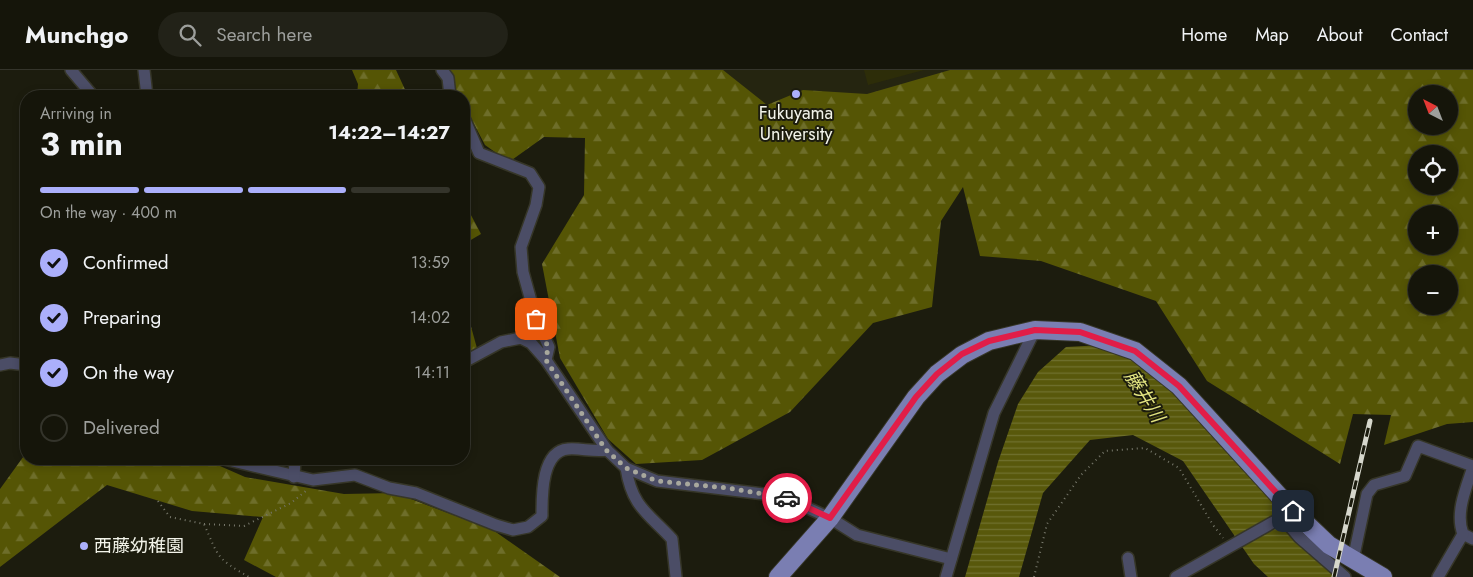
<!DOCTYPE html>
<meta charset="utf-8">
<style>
:root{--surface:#15150a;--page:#222218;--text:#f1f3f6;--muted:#9d9f9c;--line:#34342b;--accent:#abaffb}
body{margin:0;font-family:Jost,"Noto Sans JP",sans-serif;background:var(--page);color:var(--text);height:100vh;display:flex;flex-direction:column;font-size:19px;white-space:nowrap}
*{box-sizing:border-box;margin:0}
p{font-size:16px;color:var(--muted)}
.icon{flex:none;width:28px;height:28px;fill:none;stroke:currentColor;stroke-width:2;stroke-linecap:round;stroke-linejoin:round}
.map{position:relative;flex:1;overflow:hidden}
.drawer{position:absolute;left:20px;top:20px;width:450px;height:375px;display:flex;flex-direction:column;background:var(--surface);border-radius:20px;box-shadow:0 2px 8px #0003,0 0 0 1px var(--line)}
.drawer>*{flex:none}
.needle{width:32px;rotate:318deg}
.buttons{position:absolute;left:1408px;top:15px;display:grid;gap:10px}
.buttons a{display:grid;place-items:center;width:50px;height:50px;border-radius:50%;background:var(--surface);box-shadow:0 2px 8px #0003,0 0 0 1px var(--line);font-size:25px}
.pin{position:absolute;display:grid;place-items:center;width:42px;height:42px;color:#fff;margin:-21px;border-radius:10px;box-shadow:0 2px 8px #0006}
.courier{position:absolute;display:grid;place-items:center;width:50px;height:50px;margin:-25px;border:4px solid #e11d48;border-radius:50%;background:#fff;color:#222;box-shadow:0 1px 6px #0007}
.headline em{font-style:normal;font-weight:700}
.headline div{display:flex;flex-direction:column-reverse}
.headline{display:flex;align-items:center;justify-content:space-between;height:85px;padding:0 20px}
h1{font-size:32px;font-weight:700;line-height:38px}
.bar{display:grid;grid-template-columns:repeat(4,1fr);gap:8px 5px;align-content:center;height:60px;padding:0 20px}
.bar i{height:6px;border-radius:4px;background:var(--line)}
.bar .selected{background:var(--accent)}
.bar p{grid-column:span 4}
ol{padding:0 20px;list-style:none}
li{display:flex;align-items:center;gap:15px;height:55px}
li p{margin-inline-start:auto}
li .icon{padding:5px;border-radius:50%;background:var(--accent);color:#111;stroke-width:4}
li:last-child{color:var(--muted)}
li i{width:28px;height:28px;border:2px solid var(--line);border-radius:50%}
header{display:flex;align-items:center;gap:30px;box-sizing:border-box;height:70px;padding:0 25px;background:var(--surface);border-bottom:1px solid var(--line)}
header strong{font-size:24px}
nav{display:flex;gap:28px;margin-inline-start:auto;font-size:18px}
.search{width:350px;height:45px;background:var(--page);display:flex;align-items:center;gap:12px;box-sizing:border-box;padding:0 18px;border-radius:28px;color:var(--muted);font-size:19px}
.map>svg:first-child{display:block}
.built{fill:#252510}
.forest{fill:url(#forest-firs);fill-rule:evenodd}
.park{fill:#2d2d09}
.water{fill:url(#water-rules)}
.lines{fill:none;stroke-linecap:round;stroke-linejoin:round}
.minor-casing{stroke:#363628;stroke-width:14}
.primary-casing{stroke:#363628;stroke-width:20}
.path{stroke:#76776a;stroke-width:2;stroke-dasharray:1 4;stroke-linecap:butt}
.minor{stroke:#4b4d66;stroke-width:11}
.primary{stroke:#7a7eb2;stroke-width:18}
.rail-casing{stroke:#d6d7cc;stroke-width:5}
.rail{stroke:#1c1c0e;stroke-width:3;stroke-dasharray:9;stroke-linecap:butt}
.done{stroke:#a8a89d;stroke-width:5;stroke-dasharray:0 9}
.route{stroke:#e11d48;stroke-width:6}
.poi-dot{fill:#abaffb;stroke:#1c1c0e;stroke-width:2}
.labels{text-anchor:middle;stroke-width:4;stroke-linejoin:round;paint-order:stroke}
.poi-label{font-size:18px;fill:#f3f4ea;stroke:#1c1c0e}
.water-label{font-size:19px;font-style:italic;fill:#e3e581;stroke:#1c1c0e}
</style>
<header>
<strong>Munchgo</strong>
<div class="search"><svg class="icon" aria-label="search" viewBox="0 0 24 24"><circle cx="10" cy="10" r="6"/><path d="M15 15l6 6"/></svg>Search here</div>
<nav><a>Home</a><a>Map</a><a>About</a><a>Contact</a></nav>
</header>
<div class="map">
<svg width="1473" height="507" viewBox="0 0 1473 507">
<defs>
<pattern id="forest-firs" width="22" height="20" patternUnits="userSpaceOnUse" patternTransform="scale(1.25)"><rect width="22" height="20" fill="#555505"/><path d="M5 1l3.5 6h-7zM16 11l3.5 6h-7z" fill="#6e6e2a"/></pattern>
<pattern id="water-rules" width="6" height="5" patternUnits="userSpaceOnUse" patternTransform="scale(1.25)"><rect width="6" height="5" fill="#58580b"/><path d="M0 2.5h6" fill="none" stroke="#70712f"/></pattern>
</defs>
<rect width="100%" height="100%" fill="#1c1c0e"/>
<polygon class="built" points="632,0 1003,0 774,47"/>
<g class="forest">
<polygon points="352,0 396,0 408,26 357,26 358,14"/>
<path d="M441,0H723L767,35L803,20L867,24L950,0H1473V352L1447,354L1384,375L1391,345L1353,344L1340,394L1207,311L1156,231L1041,191L980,186L963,117L941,151L932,237L873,253L790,342L702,390L636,394L608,369L560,288L542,194L584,125L585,68L544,67L509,92L485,75L464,35V26H459ZM1416,24H1449V56H1416ZM1416,84H1449V116H1416ZM1416,144H1449V176H1416ZM1416,204H1449V236H1416Z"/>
<polygon points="464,132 481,164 464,174"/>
<polygon points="464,231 478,282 464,309"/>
<polygon points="26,383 26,389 204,389 245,407 344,424 395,423 493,460 560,507 276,507 244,490 263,447 192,441 107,415 0,497 0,419"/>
</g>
<polygon class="park" points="864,0 924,0 868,15"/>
<polygon class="water" points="1103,275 1142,295 1182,328 1244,401 1279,437 1340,507 1268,507 1254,494 1183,391 1133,365 1090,370 1043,423 1019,507 965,507 998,392 1018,334 1038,302 1066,277"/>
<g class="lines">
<g class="minor-casing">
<g id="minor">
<polyline points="71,0 93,26"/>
<polyline points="144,0 147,26"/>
<polyline points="442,0 448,8 450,26"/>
<polyline points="464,48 479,83 530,103 539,117 536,135 521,177 523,202 536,249 549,277 546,290"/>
<polyline points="26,247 26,252"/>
<polyline points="464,292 501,272 521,268 531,273 546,290 607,380 626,398 657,411 781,426 830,448 857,465 951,489"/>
<polyline points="0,295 10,293 26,295"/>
<path d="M224,389L313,410L355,405L389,418L416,423L496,455L513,460L528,457L542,446C542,427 541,381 568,379C581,378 593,382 607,380"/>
<path d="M1473,397C1466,418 1455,443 1463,464L1473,469"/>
<path d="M626,398C632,437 648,443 672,469L676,507"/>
<polyline points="294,407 295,389"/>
<polyline points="1283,448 1299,467 1345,507"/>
<polyline points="1128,488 1131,507"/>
<polyline points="1353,490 1367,424 1374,415 1405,406 1418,376 1473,396"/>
<polyline points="946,507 994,343 1035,260"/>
<polyline points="1176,507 1293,441"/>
<polyline points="1438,507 1463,464"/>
</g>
</g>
<g class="primary-casing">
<polyline id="primary" points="778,507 830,448 916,327 937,304 962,285 989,271 1035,260 1080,262 1135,281 1179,316 1293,441 1329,475 1383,507"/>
</g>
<g class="path">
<path d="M158,431L170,447L204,454C219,488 216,488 249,507"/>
<polyline points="204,454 244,456 291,433 307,420"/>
<polyline points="1034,507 1047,454 1081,405 1105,381 1145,378 1179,398 1213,455 1223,468"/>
</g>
<use href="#minor" class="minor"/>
<use href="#primary" class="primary"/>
<g class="rail-casing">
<polyline id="rail" points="1334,507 1370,351"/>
</g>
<use href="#rail" class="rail"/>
</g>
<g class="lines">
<polyline class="done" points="536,249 548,277 546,290 606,380 626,398 657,411 728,418 787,428"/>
<polyline class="route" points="787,428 830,448 916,327 937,304 962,284 989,271 1035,260 1080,262 1135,281 1179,316 1293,441"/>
</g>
<g class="poi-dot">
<circle cx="796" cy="24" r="5"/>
<circle cx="84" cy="476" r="5"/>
</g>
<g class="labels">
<g class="poi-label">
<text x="796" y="49">Fukuyama<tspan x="796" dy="21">University</tspan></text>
<text x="94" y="482" text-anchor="start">西藤幼稚園</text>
</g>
<g class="water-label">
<text transform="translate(1145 326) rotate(58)" y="7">藤井川</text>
</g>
</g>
</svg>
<div class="buttons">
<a><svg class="needle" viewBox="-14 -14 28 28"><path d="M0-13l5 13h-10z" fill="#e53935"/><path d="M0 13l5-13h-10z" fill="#9d9f9c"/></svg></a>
<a><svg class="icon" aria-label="locate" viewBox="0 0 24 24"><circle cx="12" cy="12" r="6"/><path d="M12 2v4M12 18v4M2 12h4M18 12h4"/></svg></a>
<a>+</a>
<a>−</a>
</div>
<div class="pin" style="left:536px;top:249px;background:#ea580c"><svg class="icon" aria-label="bag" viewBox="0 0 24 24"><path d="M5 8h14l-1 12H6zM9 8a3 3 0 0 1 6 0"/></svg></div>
<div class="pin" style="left:1293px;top:441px;background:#1f2937"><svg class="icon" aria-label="home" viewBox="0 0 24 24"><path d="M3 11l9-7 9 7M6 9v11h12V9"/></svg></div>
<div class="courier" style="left:787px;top:428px"><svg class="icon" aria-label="car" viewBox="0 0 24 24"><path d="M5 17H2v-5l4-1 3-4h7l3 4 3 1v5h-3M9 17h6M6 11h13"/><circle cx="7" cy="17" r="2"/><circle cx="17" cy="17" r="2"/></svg></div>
<section class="drawer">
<div class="headline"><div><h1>3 min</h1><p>Arriving in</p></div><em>14:22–14:27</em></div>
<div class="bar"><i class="selected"></i><i class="selected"></i><i class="selected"></i><i></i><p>On the way · 400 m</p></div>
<ol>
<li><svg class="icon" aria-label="check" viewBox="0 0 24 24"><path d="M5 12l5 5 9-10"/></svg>Confirmed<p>13:59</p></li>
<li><svg class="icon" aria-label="check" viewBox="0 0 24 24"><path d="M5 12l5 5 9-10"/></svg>Preparing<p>14:02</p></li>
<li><svg class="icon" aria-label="check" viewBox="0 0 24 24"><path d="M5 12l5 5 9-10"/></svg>On the way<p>14:11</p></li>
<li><i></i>Delivered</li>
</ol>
</section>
</div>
